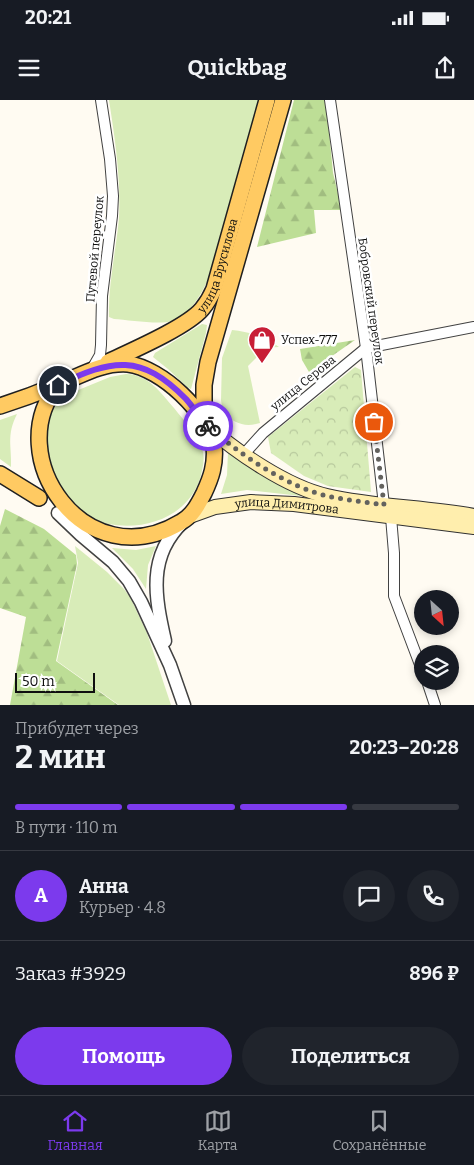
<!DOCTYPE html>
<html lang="ru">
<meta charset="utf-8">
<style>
:root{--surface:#171b24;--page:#20242c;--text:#f1f3f6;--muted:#9ea1a6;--line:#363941;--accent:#7c3aed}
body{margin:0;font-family:Bitter,serif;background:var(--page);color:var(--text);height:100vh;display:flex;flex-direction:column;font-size:19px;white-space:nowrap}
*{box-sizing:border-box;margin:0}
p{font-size:16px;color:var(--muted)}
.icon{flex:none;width:28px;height:28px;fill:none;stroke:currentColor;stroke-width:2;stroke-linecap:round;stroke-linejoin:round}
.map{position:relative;height:605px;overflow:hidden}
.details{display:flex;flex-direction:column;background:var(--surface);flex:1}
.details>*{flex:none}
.needle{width:32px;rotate:153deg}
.controls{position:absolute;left:414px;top:490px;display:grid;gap:10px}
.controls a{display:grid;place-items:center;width:45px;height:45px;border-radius:50%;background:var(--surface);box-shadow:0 2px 8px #0003;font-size:25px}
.scale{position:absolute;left:15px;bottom:12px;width:80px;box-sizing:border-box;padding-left:5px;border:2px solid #0f0f0f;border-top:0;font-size:14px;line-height:18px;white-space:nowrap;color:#0f0f0f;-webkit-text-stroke:4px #fff;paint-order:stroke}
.pin{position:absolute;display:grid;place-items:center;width:42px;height:42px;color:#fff;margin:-21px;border:2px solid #fff;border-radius:50%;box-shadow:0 1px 5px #0007}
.courier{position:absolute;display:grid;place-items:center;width:50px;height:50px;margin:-25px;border:4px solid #7c3aed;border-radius:50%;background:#fff;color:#222;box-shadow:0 1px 6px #0007}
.headline em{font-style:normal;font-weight:700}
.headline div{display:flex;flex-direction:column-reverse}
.headline{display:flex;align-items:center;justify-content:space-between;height:85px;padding:0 15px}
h1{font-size:32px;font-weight:700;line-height:38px}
.bar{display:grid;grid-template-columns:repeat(4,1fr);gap:8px 5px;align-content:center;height:60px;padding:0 15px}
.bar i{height:6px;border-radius:4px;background:var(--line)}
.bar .selected{background:var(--accent)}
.bar p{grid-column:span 4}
.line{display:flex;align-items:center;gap:12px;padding:0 15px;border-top:1px solid var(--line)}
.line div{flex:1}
.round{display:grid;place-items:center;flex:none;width:52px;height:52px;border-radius:26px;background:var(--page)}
.button{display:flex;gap:10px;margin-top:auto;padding:10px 15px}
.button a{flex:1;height:58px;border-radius:30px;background:var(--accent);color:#fff;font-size:20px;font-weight:700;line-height:58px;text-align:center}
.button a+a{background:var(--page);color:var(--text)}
.status{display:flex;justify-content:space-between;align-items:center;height:35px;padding:0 25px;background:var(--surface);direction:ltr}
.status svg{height:14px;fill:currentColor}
header{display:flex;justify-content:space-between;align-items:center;height:65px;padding:0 15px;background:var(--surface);font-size:22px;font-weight:700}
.tabs{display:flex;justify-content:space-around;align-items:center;height:70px;border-top:1px solid var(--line);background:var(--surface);font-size:14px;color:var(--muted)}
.tabs a{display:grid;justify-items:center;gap:2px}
.tabs .selected{color:var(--accent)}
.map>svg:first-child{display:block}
.grass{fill:#d8ecb8}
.forest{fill:url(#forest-firs)}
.park{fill:url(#park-crowns)}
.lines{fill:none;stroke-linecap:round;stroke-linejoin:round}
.minor-casing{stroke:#424242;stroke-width:12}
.tertiary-casing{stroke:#424242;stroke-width:15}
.secondary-casing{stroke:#313131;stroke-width:16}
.primary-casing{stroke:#202020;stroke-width:18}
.minor{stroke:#fff;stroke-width:10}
.tertiary{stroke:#fff;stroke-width:12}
.secondary{stroke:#ffeead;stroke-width:14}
.primary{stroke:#ffca62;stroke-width:15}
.done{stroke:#63625e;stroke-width:5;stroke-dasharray:0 9}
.route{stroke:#7c3aed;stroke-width:6}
.labels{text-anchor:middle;stroke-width:5;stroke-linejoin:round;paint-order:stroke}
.street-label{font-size:12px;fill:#0f0f0f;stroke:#fff}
.poi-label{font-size:12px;fill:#0f0f0f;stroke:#fff;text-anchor:start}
</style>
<div class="status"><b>20:21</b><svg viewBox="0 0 49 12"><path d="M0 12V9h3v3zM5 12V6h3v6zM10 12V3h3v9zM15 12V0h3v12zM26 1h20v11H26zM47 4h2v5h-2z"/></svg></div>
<header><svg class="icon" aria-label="menu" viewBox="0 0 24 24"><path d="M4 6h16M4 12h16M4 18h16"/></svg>Quickbag<svg class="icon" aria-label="share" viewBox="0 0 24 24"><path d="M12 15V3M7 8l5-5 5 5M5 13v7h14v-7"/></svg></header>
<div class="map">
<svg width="474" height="605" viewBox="0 0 474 605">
<defs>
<pattern id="forest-firs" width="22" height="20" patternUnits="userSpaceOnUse" patternTransform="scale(1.25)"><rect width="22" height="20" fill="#bdde96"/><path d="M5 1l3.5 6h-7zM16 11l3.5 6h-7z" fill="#a1bd80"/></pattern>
<pattern id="park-crowns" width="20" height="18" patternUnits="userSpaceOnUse" patternTransform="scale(1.25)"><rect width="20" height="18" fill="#d8ecb8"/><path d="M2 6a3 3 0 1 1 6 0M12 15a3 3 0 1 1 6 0" fill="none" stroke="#b8c99d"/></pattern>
</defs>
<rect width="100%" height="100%" fill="#fffbf2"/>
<g class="grass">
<path d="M109,0H259L213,167C207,184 192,216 172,221C160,225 128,220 114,219L109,217C108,184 116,151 119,118C121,79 115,39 109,0Z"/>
<polygon points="202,224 207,225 206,233 191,289 187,287 168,269 153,257 155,253"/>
<path d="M232,230C250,232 264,236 279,247L259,248L257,257L248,266L260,323C244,328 235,323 223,313L221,300L222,258Z"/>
<path d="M126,274C149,275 160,292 174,308C184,321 199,335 203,352C205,361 202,370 200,379C185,423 131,435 91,419L37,369L34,349L54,300L110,277Z"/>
<path d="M17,314C6,336 12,346 11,367L0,359V320Z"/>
<polygon points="228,352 301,394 301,396 247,390 221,394 227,375"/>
<polygon points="75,446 107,472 124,489 130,497 147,533 171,605 119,605 57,561 78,463"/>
<polygon points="156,446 148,465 146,489 133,469 112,448 136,450"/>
</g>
<g class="forest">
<polygon points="294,0 326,0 333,73 342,110 314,110 316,133 257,147"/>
<polygon points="355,240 309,272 302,260 300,249"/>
<polygon points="5,409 44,429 76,455 77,464 56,561 118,605 10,605 26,517 0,508 0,426"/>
</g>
<polygon class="park" points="355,267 361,270 371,392 328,386 304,376 271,353 268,337"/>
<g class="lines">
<g class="minor-casing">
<g id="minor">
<polyline points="330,0 366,248 384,405"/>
<polyline points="92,269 100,255 101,245 102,196 112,116 113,96 110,59 101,0"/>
<polyline points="244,354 263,333 366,248 474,227"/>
<polyline points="391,417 394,453 394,496 422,570"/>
<polyline points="427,581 435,605"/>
</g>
</g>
<g class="tertiary-casing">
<g id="tertiary">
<polyline points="58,413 81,435 113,462 129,481 141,502 170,565 184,605"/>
<path d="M165,541C155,497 147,456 183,422"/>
</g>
</g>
<g class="secondary-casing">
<g id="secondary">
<path d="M206,325C236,352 287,387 327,396C375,407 425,407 474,416"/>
<path id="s1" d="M190,416L215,407L251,402L294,404L474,427"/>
</g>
</g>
<g class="primary-casing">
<g id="primary">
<path id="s2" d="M108,262C131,251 187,227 202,209C207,203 211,196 214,189L267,0"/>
<path d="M0,306C19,300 38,293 57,285C80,276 102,262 128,264C161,268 209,313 214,346C216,364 211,378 204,393C198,405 192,416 181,422C85,480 0,355 58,285"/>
<polyline points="204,322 204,285 208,262 283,0"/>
<polyline points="0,374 39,398"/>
</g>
</g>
<use href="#minor" class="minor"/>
<use href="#tertiary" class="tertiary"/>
<use href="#secondary" class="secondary"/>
<use href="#primary" class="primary"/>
</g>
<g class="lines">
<path class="done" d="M208,326C237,353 288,387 327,396C346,400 365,402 384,405L374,322"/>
<path class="route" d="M58,285C112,259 141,253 186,299C194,308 200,318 208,326"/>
</g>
<defs>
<g id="shop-pin" transform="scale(1.4375)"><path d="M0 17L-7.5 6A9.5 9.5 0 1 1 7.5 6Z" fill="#c81e36" stroke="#fff"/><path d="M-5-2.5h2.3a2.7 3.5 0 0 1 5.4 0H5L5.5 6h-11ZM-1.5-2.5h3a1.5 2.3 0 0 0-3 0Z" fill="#fff"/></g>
</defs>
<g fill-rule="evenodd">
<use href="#shop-pin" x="262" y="240"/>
</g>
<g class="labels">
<g class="street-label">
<text transform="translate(95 149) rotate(-85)" y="4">Путевой переулок</text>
<text dy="4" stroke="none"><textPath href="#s2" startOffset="155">улица Брусилова</textPath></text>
<text transform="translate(371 201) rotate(82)" y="4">Бобровский переулок</text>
<text transform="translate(303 283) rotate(-39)" y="4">улица Серова</text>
<text dy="4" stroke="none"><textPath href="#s1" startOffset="99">улица Димитрова</textPath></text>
</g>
<g class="poi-label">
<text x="281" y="244">Успех-777</text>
</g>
</g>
</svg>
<div class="controls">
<a><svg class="needle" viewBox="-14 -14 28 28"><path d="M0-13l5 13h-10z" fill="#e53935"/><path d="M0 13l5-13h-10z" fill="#9ea1a6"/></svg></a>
<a><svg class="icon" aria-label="layers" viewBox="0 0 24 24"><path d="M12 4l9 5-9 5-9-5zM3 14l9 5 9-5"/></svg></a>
</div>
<div class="scale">50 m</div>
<div class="pin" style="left:374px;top:322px;background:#ea580c"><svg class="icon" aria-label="bag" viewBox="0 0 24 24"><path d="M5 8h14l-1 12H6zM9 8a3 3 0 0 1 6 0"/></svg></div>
<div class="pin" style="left:58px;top:285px;background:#1f2937"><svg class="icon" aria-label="home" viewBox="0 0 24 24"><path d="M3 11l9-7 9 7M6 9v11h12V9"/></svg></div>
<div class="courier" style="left:208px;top:326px"><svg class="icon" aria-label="bike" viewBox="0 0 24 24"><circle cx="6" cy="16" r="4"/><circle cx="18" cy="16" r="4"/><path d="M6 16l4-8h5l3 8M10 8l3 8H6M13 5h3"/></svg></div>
</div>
<section class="details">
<div class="headline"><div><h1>2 мин</h1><p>Прибудет через</p></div><em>20:23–20:28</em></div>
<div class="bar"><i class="selected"></i><i class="selected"></i><i class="selected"></i><i></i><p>В пути · 110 m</p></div>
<div class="line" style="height:90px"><b class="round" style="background:var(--accent);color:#fff">А</b><div><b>Анна</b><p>Курьер · 4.8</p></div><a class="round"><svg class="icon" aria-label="chat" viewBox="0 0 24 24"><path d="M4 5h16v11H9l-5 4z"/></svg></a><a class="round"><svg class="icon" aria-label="phone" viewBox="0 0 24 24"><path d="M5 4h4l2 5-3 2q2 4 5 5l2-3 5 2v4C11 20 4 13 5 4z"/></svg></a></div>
<div class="line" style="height:65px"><div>Заказ #3929</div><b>896 ₽</b></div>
<div class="button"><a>Помощь</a><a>Поделиться</a></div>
</section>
<nav class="tabs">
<a class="selected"><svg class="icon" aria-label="home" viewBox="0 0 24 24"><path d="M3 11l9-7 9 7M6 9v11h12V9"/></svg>Главная</a>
<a><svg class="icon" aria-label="map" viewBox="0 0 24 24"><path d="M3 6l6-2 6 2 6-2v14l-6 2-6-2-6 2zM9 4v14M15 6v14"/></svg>Карта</a>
<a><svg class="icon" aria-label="saved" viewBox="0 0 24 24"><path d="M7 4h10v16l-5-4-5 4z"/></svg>Сохранённые</a>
</nav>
